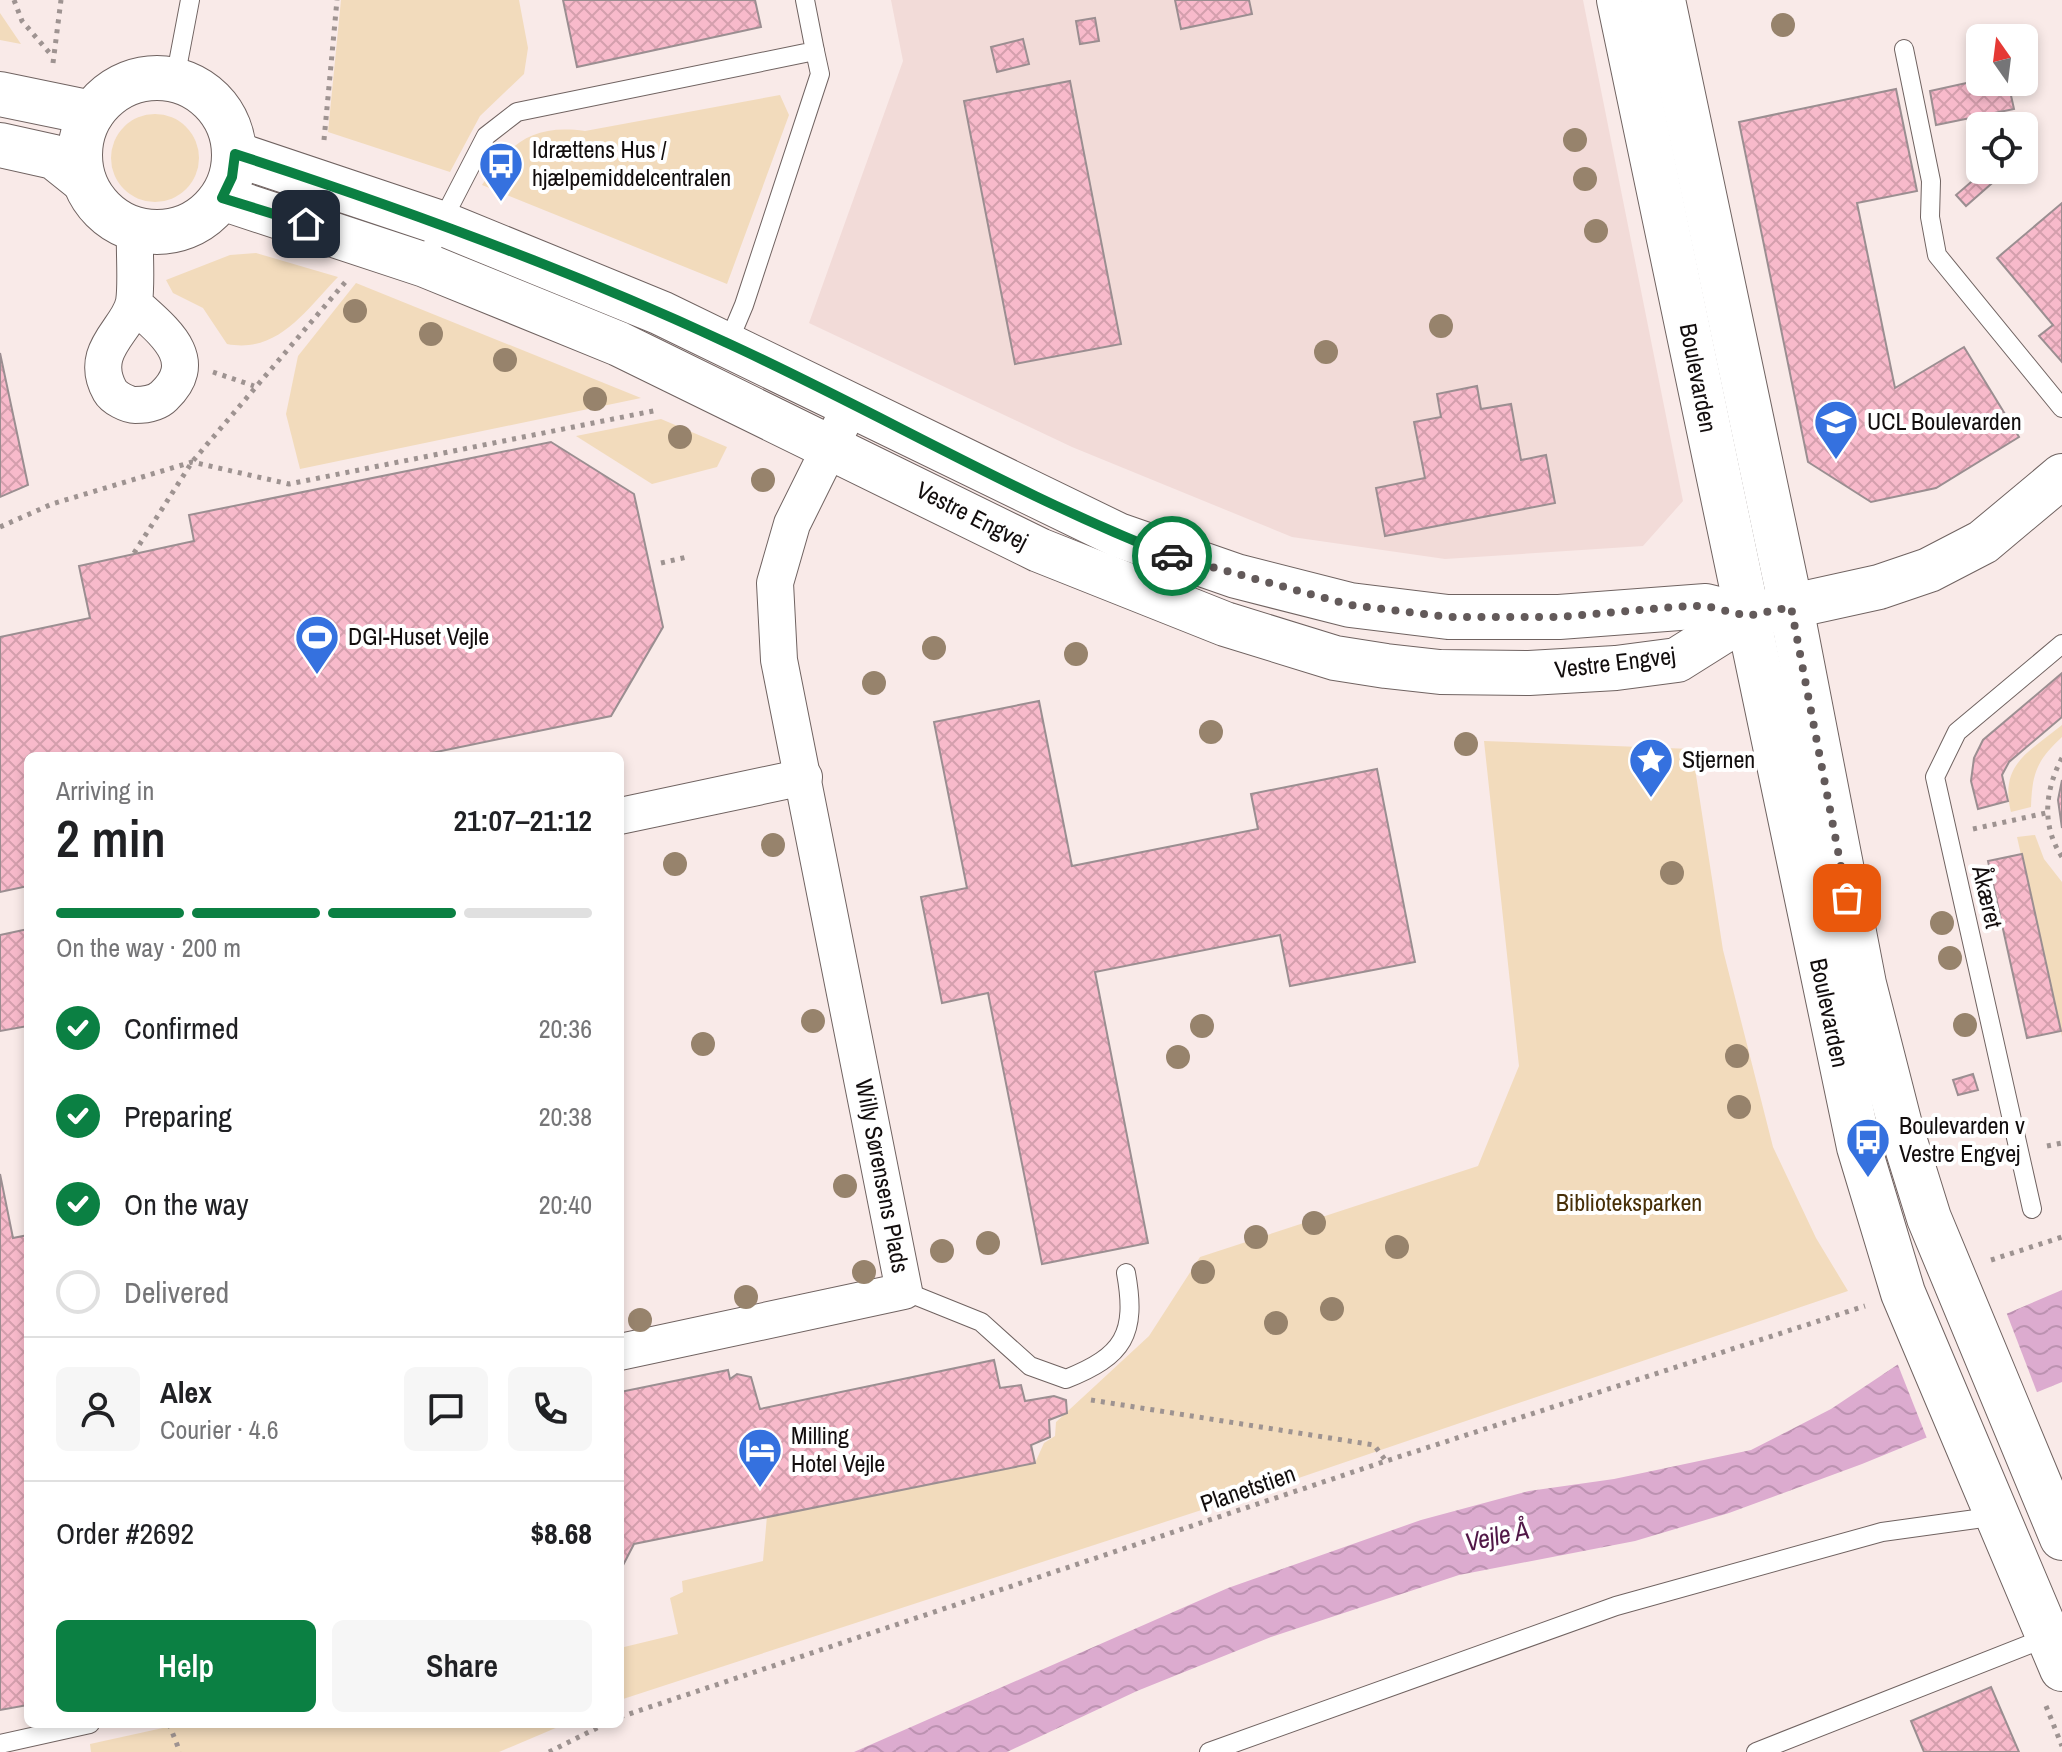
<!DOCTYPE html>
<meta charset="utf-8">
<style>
:root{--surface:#fff;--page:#f6f6f6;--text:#202124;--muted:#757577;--line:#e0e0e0;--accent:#0b8043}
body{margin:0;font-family:"Archivo Narrow",sans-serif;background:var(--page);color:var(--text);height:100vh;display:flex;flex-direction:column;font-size:30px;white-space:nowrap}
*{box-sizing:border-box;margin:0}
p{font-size:26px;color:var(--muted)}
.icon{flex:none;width:44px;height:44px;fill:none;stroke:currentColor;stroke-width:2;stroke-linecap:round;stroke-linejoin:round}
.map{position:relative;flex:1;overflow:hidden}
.details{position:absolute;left:24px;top:752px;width:600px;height:976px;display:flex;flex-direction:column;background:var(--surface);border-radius:12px;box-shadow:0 4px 12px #0003}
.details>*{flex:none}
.needle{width:52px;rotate:346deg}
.buttons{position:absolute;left:1966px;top:24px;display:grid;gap:16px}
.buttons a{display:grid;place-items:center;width:72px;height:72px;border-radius:12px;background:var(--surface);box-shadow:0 4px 12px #0003;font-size:40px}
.pin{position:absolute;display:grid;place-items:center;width:68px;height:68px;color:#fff;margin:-34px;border-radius:16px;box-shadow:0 4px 12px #0006}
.courier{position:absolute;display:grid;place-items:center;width:80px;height:80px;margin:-40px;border:6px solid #0b8043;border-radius:50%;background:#fff;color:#222;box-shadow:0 2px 10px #0007}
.head em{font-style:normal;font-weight:600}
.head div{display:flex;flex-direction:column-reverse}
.head{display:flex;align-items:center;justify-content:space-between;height:136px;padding:0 32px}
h1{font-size:52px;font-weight:600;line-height:60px}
.bar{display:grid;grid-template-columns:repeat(4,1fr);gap:12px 8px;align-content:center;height:96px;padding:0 32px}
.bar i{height:10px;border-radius:6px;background:var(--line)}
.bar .selected{background:var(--accent)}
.bar p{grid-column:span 4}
.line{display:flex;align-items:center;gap:20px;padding:0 32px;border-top:2px solid var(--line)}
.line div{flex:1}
.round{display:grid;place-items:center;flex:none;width:84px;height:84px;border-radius:12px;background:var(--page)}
ol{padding:0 32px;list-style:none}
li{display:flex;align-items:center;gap:24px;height:88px}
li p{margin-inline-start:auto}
li .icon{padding:8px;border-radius:50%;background:var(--accent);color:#fff;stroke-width:4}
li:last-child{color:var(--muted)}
li i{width:44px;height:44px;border:4px solid var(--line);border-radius:50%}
.primary-button{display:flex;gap:16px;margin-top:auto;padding:16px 32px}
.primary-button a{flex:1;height:92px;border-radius:12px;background:var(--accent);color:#fff;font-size:32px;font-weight:600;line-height:92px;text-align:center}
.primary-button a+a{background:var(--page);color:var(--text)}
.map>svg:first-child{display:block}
.built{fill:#f2dbd8}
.green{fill:#f2dbbc}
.water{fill:url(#water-waves)}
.pier{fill:#f9eae8}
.building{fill:url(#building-cross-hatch);stroke:#9b8e91;stroke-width:2}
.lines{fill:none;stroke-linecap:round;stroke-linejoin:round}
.lane-casing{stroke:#706361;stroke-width:20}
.street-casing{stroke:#706361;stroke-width:38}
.secondary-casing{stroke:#706361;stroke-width:46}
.path{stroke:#9e9391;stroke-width:5;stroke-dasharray:4 6;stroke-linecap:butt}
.lane{stroke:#fff;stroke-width:18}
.street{stroke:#fff;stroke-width:36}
.secondary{stroke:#fff;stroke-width:44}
.tree{fill:#97836c}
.done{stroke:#635a5a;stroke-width:8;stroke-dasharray:0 14.4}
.route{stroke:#0b8043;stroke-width:10}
.labels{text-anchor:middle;stroke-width:8;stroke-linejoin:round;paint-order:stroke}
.poi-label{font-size:24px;fill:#120d0d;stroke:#fff;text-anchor:start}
.street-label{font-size:24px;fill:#120d0d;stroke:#fff}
.park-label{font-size:24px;fill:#472f07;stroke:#fff}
.water-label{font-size:26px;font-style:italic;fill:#511847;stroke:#fff}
</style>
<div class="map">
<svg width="2062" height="1752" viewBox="0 0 2062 1752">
<defs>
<pattern id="water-waves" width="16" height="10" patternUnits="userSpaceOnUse" patternTransform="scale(2)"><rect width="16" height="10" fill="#dcabcf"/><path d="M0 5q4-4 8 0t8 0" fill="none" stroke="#bc92b1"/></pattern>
<pattern id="building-cross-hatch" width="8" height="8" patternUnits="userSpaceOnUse" patternTransform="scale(2)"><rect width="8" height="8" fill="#f8bacb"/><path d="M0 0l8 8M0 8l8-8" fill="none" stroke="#d49fad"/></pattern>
</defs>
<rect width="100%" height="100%" fill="#f9eae8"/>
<polygon class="built" points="891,0 1583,0 1683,501 1643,546 1445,559 1292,537 1072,447 809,323 903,61"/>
<g class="green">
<polygon points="341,0 519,0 528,48 524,74 480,116 450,172 328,132"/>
<polygon points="0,13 21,44 0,40"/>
<path d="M780,95L789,115L727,284L482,185C510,143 532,124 585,131Z"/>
<circle cx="155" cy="158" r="44"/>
<path d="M256,253L338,277C306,310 278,354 227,344L203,308L173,293L166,280L230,255Z"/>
<polygon points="356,283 641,398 300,469 286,414 298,356"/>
<polygon points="661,419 727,447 717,467 652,484 576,436"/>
<path d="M2062,725V737C2037,760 2032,773 2031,807L2011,812C1999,764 2029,752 2062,725Z"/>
<polygon points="1484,741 1692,749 1723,950 1773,1147 1816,1238 1848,1291 1281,1484 620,1700 620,1648 678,1634 670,1598 683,1592 682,1581 763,1561 767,1516 1035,1463 1044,1443 1055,1436 1056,1422 1149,1336 1200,1257 1478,1166 1519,1066"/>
<polygon points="2035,835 2044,859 2062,882 2062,1037 2017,837"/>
<polygon points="181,1724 565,1724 499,1752 91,1752 90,1744"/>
</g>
<polygon class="water" points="2062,1290 2062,1382 1862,1464 1729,1513 1635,1541 1459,1575 1271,1637 1137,1691 1007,1752 854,1752 1228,1588 1421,1520 1529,1491 1614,1479 1751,1450 1831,1409 1915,1353"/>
<polygon class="pier" points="2005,1309 2038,1395 1928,1441 1896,1360 1950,1330"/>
<g class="building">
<polygon points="563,0 755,0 761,27 577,67"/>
<polygon points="1175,0 1249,0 1252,14 1181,29"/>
<polygon points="1095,18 1099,41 1080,44 1076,21"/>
<polygon points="1023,39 1029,64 997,72 991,47"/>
<polygon points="1980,80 2008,82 2014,109 1936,125 1930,91"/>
<polygon points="1070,81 1121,344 1015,364 964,101"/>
<polygon points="1896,89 1917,191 1857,203 1895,388 1964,347 2019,437 1936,488 1871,502 1808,462 1739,122"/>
<polygon points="2024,135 2034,146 2024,155"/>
<polygon points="1985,170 2007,170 1966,206 1956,195"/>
<polygon points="2062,203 2062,362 2039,336 2053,325 1997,258"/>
<polygon points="0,353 28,485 0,497"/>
<polygon points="1477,386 1481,409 1511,404 1521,460 1546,455 1555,503 1385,536 1376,488 1425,478 1414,422 1441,417 1437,394"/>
<polygon points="551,442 634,494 663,627 611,716 417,756 28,756 28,886 0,892 0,637 90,618 79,566 194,541 189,515"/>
<polygon points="2062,673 2062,717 2009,762 2002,775 2008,801 1978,809 1971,781 1974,758 1983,740"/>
<polygon points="1039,701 1072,866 1258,829 1251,794 1377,769 1415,962 1290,986 1280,935 1095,972 1148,1243 1042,1264 988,993 942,1003 921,897 967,888 934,722"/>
<polygon points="2062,780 2062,828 2058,800"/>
<polygon points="2022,854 2061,1031 2027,1038 1988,861"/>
<polygon points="28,929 28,1026 0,1031 0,935"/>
<polygon points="1973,1074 1978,1090 1958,1095 1953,1080"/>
<polygon points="0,1174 13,1238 28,1235 28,1705 0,1710"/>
<polygon points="994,1360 1000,1388 1021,1385 1025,1401 1054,1396 1066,1400 1067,1413 1049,1420 1050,1437 1031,1445 1035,1463 634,1544 620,1571 620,1392 728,1370 730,1379 737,1374 751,1377 760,1409"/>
<polygon points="1991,1687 2019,1752 1924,1752 1911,1721"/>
</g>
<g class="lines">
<g class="lane-casing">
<g id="lane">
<polyline points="1904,49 1931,181 1930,217 1937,255 2062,408"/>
<polyline points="175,79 190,0"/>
<polyline points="425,265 441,223 486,136 517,112 815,51 805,0"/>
<polyline points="728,343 744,305 820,74 815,51"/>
<polyline points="2032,1209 1935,777 1957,732 2062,644"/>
<path d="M904,1291L981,1322L1030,1366L1066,1379C1124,1356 1137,1334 1126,1273"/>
<polyline points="0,1744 90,1724"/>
<polyline points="1209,1752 1616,1606 1882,1532 1976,1519 1995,1511"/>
<polyline points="1756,1752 2048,1637"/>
</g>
</g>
<g class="street-casing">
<g id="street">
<path d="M134,304C162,330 203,359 164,396C157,403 145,405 135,405C128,405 114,398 110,391C87,350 129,330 134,302C137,283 134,251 135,229"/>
<polyline points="620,816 804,777"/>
<polyline points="620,1352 904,1291 779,660 775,583 792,524 851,405"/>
</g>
</g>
<g class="secondary-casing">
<g id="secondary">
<polyline points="1619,0 1859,1147 1903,1293 2062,1669"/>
<polyline points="1663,0 1791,607 1864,984 1900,1125 1929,1218 2062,1538"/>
<circle cx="157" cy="155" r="77"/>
<polyline points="0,94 92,113"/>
<polyline points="0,145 54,157 84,181"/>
<polyline points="235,154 441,223 661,313 1118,535 1236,576 1350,605 1448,617 1559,617 1706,606 1747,616"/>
<polyline points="222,198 425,265 619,344 1039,550 1225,624 1335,658 1386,666 1440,672 1529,673 1616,668 1677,660 1747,616 1879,587 1929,570 1983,542 2062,476"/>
</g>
</g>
<g class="path">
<polyline points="14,0 22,21 53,57"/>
<polyline points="53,63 61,0"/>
<polyline points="324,140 337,0"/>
<polyline points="213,372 254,386"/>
<polyline points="0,527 52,504 192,462 289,484 658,410"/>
<polyline points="134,553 192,462 347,280"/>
<polyline points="661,563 687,557"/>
<path d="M2062,758C2045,790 2041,825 2062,857"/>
<polyline points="1973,829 2046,813"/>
<polyline points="2047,1146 2062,1143"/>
<polyline points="1991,1260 2062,1237"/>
<polyline points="1091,1400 1374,1445 1386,1461"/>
<polyline points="2046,1706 2062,1746"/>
<polyline points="620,1717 1386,1461 1865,1306"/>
<polyline points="169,1724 180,1752"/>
<polyline points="549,1752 605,1724"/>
</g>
<use href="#lane" class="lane"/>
<use href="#street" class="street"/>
<use href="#secondary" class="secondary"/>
</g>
<g class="tree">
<circle cx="1783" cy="25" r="12"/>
<circle cx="1575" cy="140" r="12"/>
<circle cx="1585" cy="179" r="12"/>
<circle cx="1596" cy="231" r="12"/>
<circle cx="355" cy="311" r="12"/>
<circle cx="1441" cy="326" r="12"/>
<circle cx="431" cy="334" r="12"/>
<circle cx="1326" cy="352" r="12"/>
<circle cx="505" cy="360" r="12"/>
<circle cx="595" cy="399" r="12"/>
<circle cx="680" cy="437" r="12"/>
<circle cx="763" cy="480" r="12"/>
<circle cx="934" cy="648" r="12"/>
<circle cx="1076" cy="654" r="12"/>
<circle cx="874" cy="683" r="12"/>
<circle cx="1211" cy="732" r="12"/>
<circle cx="1466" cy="744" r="12"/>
<circle cx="773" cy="845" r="12"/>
<circle cx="675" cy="864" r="12"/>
<circle cx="1672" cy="873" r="12"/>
<circle cx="1942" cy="923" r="12"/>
<circle cx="1950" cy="958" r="12"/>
<circle cx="813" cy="1021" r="12"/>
<circle cx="1965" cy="1025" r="12"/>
<circle cx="1202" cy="1026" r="12"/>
<circle cx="703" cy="1044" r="12"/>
<circle cx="1737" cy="1056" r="12"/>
<circle cx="1178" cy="1057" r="12"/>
<circle cx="1739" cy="1107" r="12"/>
<circle cx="845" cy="1186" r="12"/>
<circle cx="1314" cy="1223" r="12"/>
<circle cx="1256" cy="1237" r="12"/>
<circle cx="988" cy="1243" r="12"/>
<circle cx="1397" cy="1247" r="12"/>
<circle cx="942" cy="1251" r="12"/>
<circle cx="864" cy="1272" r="12"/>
<circle cx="1203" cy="1272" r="12"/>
<circle cx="746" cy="1297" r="12"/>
<circle cx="1332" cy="1309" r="12"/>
<circle cx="640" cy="1320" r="12"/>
<circle cx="1276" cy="1323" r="12"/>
</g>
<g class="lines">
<polyline class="done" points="1172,556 1350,605 1448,617 1559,617 1687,606 1706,606 1747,616 1791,607 1847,898"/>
<path class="route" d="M306,224L222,198L232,177L235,154C402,208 566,268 725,342C876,411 1018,496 1172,556"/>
</g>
<defs>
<g id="bus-pin" transform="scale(2.3)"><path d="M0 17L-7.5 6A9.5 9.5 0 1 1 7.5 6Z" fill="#3571df" stroke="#fff"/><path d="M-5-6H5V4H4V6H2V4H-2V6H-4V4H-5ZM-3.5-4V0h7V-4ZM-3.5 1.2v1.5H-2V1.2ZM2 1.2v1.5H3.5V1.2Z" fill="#fff"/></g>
<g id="school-pin" transform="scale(2.3)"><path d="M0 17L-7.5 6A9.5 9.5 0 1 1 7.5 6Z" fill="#3571df" stroke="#fff"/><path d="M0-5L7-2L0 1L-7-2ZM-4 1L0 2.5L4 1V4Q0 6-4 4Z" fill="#fff"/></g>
<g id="stadium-pin" transform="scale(2.3)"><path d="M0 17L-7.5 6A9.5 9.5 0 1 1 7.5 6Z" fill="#3571df" stroke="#fff"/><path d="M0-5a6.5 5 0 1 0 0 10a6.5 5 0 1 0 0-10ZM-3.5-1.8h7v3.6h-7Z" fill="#fff"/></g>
<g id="sight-pin" transform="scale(2.3)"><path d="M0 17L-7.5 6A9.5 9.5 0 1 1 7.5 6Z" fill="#3571df" stroke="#fff"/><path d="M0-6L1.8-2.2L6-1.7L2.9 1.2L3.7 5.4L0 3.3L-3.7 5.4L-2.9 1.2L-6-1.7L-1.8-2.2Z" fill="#fff"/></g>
<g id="hotel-pin" transform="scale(2.3)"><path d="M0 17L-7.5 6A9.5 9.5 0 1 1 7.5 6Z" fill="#3571df" stroke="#fff"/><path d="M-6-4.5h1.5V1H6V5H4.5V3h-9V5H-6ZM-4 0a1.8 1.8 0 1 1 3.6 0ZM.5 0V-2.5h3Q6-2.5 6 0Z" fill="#fff"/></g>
</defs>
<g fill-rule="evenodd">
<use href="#bus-pin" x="501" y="164"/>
<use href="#school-pin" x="1836" y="422"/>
<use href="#stadium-pin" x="317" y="637"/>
<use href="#sight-pin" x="1651" y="760"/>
<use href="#bus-pin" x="1868" y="1140"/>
<use href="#hotel-pin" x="760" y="1450"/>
</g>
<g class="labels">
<g class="poi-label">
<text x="532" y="158">Idrættens Hus /<tspan x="532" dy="28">hjælpemiddelcentralen</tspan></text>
<text x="1867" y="430">UCL Boulevarden</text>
<text x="348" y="645">DGI-Huset Vejle</text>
<text x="1682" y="768">Stjernen</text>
<text x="1899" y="1134">Boulevarden v<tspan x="1899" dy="28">Vestre Engvej</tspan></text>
<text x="791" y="1444">Milling<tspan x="791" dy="28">Hotel Vejle</tspan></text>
</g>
<g class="street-label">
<text transform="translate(1698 378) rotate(79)" y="8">Boulevarden</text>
<text transform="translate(972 516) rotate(27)" y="8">Vestre Engvej</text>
<text transform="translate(1615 663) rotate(-7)" y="8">Vestre Engvej</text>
<text transform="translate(1987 897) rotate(77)" y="8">Åkæret</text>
<text transform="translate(1829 1013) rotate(78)" y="8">Boulevarden</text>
<text transform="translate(882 1176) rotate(79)" y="8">Willy Sørensens Plads</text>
<text transform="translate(1248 1489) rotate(-19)" y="8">Planetstien</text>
</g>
<g class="park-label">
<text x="1629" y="1211">Biblioteksparken</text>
</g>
<g class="water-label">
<text transform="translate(1497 1536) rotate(-12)" y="9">Vejle Å</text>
</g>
</g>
</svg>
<div class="buttons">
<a><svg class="needle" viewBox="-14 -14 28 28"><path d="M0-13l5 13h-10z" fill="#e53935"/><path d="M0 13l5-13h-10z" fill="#757577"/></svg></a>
<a><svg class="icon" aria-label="locate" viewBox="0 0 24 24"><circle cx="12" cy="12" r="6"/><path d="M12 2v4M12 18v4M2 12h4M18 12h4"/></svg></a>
</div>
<div class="pin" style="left:1847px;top:898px;background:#ea580c"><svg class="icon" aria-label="bag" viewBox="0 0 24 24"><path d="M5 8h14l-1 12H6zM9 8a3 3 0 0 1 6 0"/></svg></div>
<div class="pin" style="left:306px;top:224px;background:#1f2937"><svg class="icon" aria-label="home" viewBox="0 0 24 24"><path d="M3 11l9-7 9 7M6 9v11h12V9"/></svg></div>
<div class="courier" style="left:1172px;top:556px"><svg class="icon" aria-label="car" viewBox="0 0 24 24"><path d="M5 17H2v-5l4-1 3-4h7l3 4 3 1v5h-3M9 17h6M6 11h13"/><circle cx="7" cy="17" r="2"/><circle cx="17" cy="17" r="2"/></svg></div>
<section class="details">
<div class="head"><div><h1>2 min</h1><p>Arriving in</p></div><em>21:07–21:12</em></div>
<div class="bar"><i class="selected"></i><i class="selected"></i><i class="selected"></i><i></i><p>On the way · 200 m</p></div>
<ol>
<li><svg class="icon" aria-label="check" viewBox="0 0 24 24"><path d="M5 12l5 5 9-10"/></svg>Confirmed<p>20:36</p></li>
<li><svg class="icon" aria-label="check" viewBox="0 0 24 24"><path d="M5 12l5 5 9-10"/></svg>Preparing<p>20:38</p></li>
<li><svg class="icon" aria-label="check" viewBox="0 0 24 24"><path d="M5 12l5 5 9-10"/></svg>On the way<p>20:40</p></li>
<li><i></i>Delivered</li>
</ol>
<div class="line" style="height:144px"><a class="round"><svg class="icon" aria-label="person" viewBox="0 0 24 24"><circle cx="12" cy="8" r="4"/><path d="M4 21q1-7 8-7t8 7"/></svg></a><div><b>Alex</b><p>Courier · 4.6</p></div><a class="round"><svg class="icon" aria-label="chat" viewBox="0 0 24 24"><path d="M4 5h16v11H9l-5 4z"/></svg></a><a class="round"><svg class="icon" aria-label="phone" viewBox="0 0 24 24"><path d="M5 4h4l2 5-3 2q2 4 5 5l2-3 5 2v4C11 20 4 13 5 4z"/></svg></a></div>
<div class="line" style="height:104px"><div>Order #2692</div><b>$8.68</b></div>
<div class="primary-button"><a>Help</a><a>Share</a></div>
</section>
</div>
